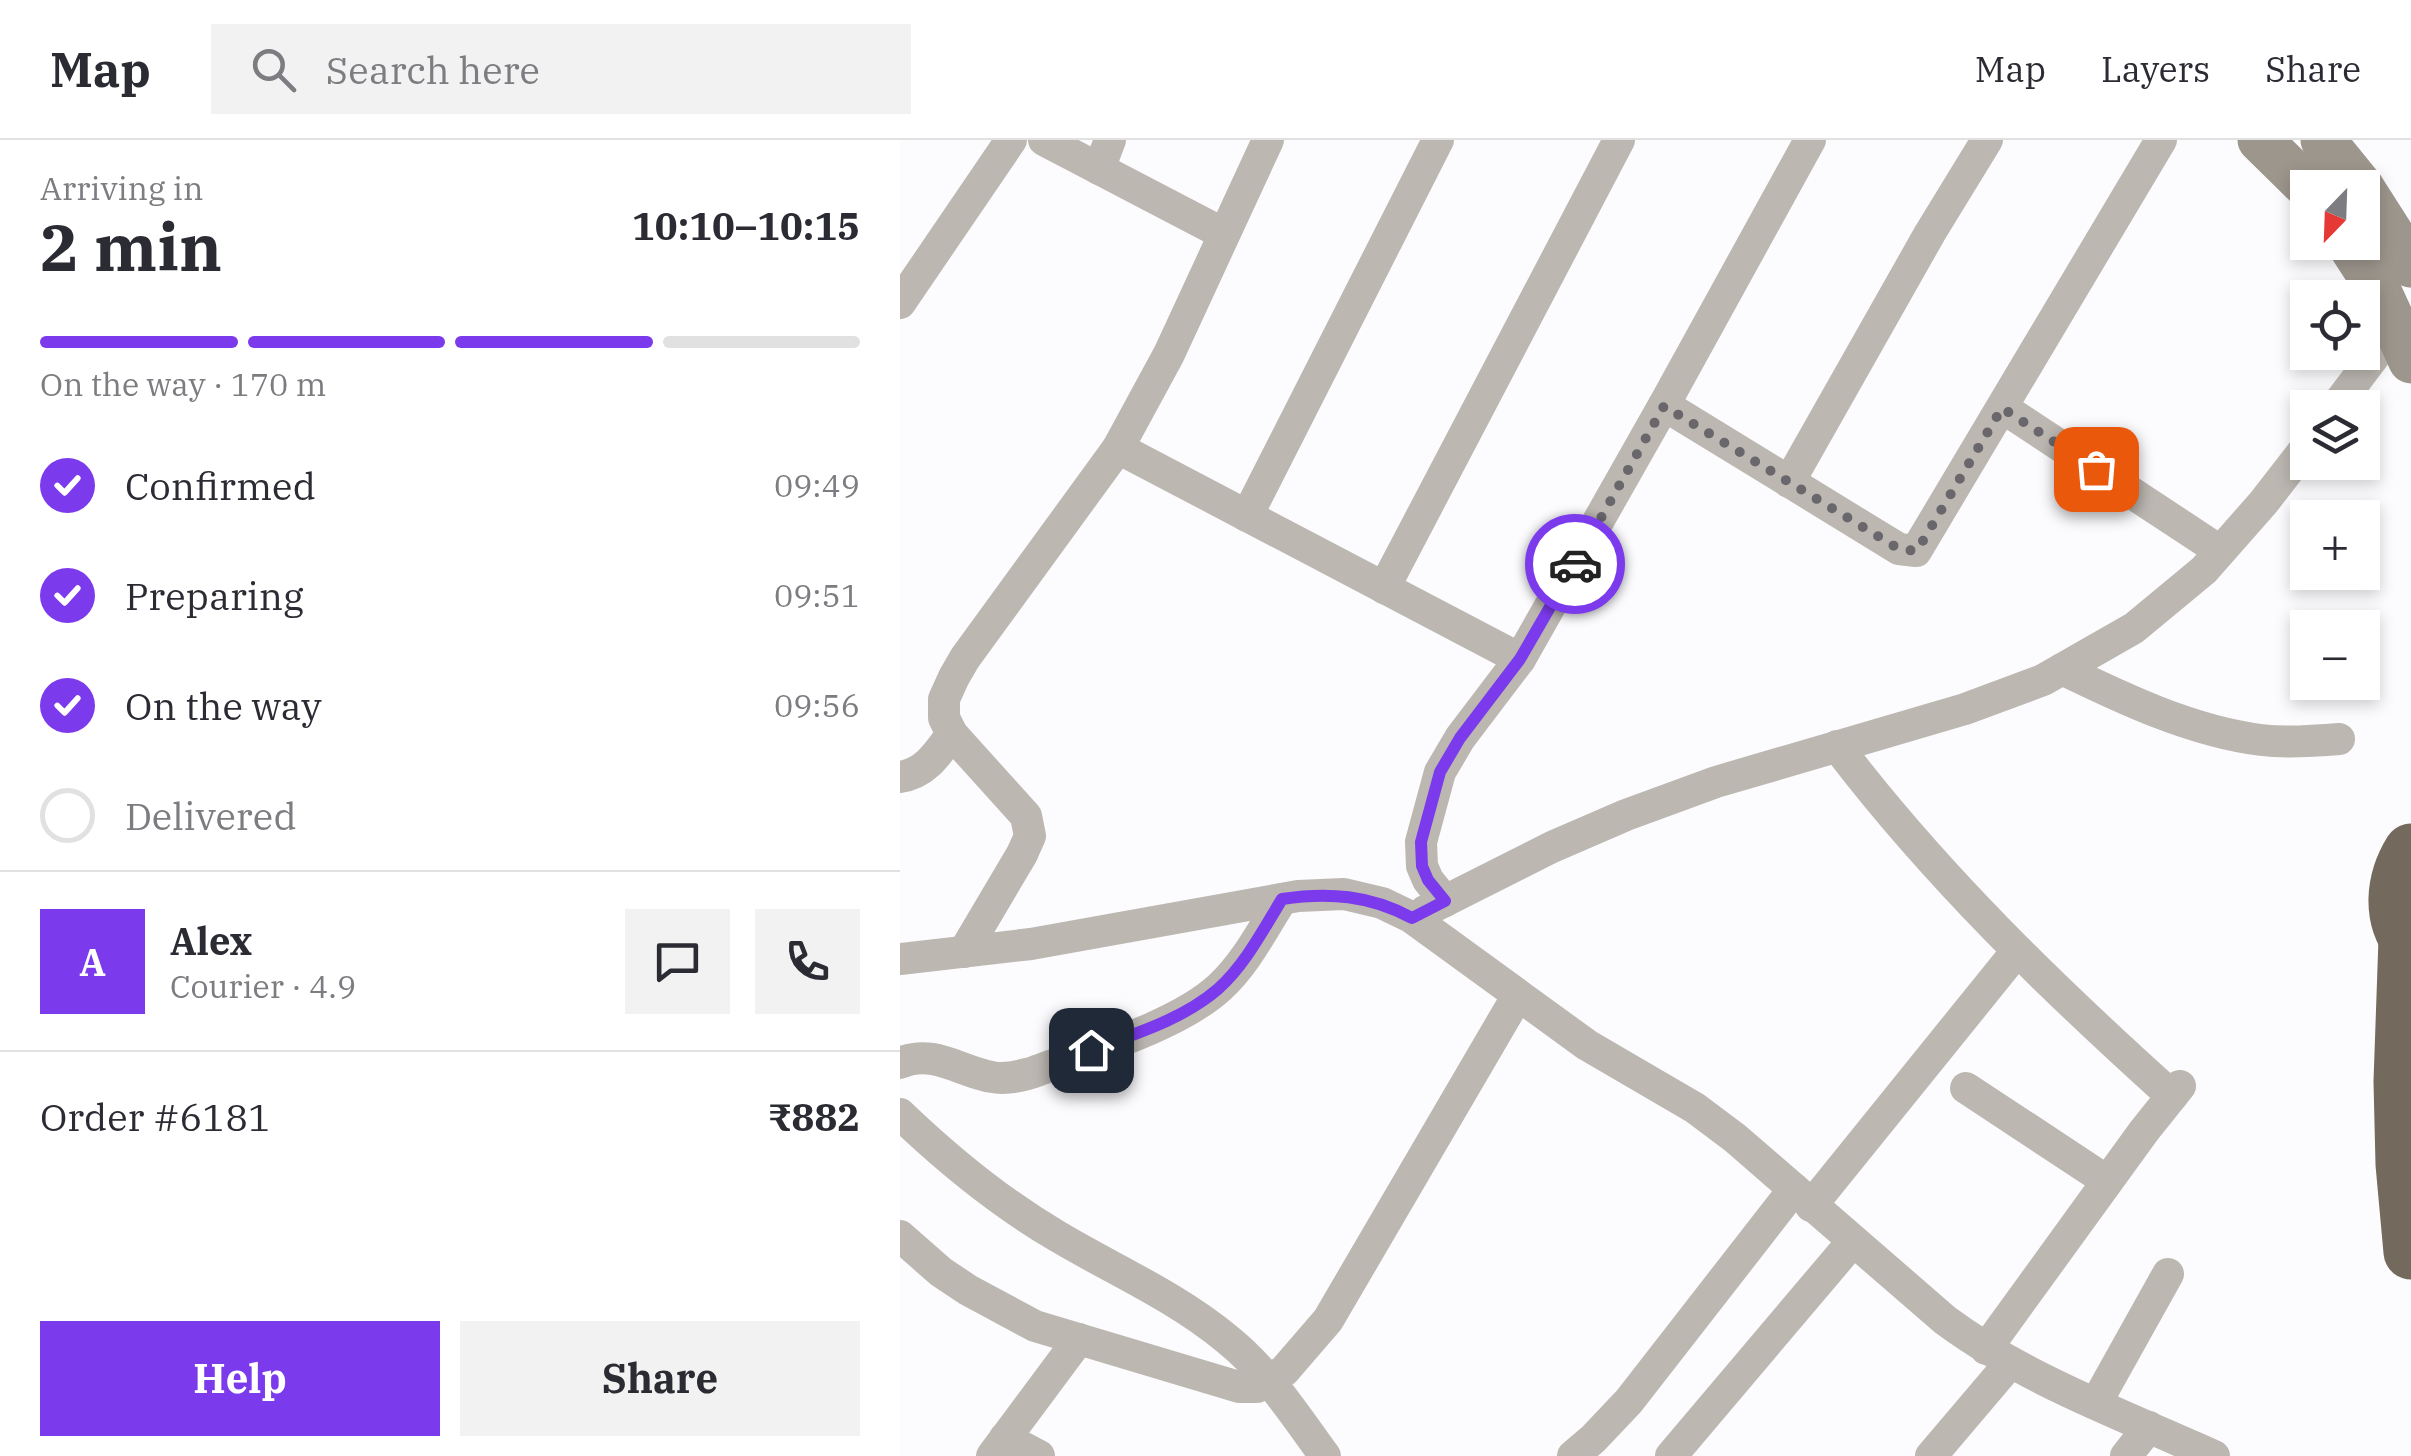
<!DOCTYPE html>
<meta charset="utf-8">
<style>
:root{--surface:#fff;--page:#f2f2f3;--text:#2b2b33;--muted:#7c7c81;--line:#e1e1e2;--accent:#7c3aed}
body{margin:0;font-family:"IBM Plex Serif",serif;background:var(--page);color:var(--text);height:100vh;display:flex;flex-direction:column;font-size:38px;white-space:nowrap}
*{box-sizing:border-box;margin:0}
p{font-size:32px;color:var(--muted)}
.icon{flex:none;width:55px;height:55px;fill:none;stroke:currentColor;stroke-width:2;stroke-linecap:round;stroke-linejoin:round}
.map{position:relative;flex:1;overflow:hidden}
.drawer{display:flex;flex-direction:column;background:var(--surface);width:900px}
.drawer>*{flex:none}
.needle{width:65px;rotate:203deg}
.fabs{position:absolute;left:1390px;top:30px;display:grid;gap:20px}
.fabs a{display:grid;place-items:center;width:90px;height:90px;border-radius:0px;background:var(--surface);box-shadow:0 5px 15px #0003;font-size:50px}
.pin{position:absolute;display:grid;place-items:center;width:85px;height:85px;color:#fff;margin:-42px;border-radius:20px;box-shadow:0 5px 15px #0006}
.courier{position:absolute;display:grid;place-items:center;width:100px;height:100px;margin:-50px;border:8px solid #7c3aed;border-radius:50%;background:#fff;color:#222;box-shadow:0 2px 12px #0007}
.summary em{font-style:normal;font-weight:800}
.summary div{display:flex;flex-direction:column-reverse}
.summary{display:flex;align-items:center;justify-content:space-between;height:170px;padding:0 40px}
h1{font-size:65px;font-weight:800;line-height:75px}
.bar{display:grid;grid-template-columns:repeat(4,1fr);gap:15px 10px;align-content:center;height:120px;padding:0 40px}
.bar i{height:12px;border-radius:8px;background:var(--line)}
.bar .current{background:var(--accent)}
.bar p{grid-column:span 4}
.line{display:flex;align-items:center;gap:25px;padding:0 40px;border-top:2px solid var(--line)}
.line div{flex:1}
.round{display:grid;place-items:center;flex:none;width:105px;height:105px;border-radius:0px;background:var(--page)}
ol{padding:0 40px;list-style:none}
li{display:flex;align-items:center;gap:30px;height:110px}
li p{margin-inline-start:auto}
li .icon{padding:10px;border-radius:50%;background:var(--accent);color:#fff;stroke-width:4}
li:last-child{color:var(--muted)}
li i{width:55px;height:55px;border:5px solid var(--line);border-radius:50%}
.button{display:flex;gap:20px;margin-top:auto;padding:20px 40px}
.button a{flex:1;height:115px;border-radius:0px;background:var(--accent);color:#fff;font-size:40px;font-weight:800;line-height:115px;text-align:center}
.button a+a{background:var(--page);color:var(--text)}
header{display:flex;align-items:center;gap:60px;box-sizing:border-box;height:140px;padding:0 50px;background:var(--surface);border-bottom:2px solid var(--line)}
header strong{font-size:48px}
nav{display:flex;gap:55px;margin-inline-start:auto;font-size:35px}
.search{width:700px;height:90px;background:var(--page);display:flex;align-items:center;gap:25px;box-sizing:border-box;padding:0 35px;border-radius:0px;color:var(--muted);font-size:38px}
main{display:flex;flex:1;min-height:0}
.map>svg:first-child{display:block}
.lines{fill:none;stroke-linecap:round;stroke-linejoin:round}
.street{stroke:#bcb7b1;stroke-width:32}
.secondary{stroke:#9d968d;stroke-width:45}
.highway{stroke:#736a5d;stroke-width:55}
.done{stroke:#69676c;stroke-width:10;stroke-dasharray:0 18}
.route{stroke:#7c3aed;stroke-width:12}
</style>
<header>
<strong>Map</strong>
<div class="search"><svg class="icon" aria-label="search" viewBox="0 0 24 24"><circle cx="10" cy="10" r="6"/><path d="M15 15l6 6"/></svg>Search here</div>
<nav><a>Map</a><a>Layers</a><a>Share</a></nav>
</header>
<main>
<section class="drawer">
<div class="summary"><div><h1>2 min</h1><p>Arriving in</p></div><em>10:10–10:15</em></div>
<div class="bar"><i class="current"></i><i class="current"></i><i class="current"></i><i></i><p>On the way · 170 m</p></div>
<ol>
<li><svg class="icon" aria-label="check" viewBox="0 0 24 24"><path d="M5 12l5 5 9-10"/></svg>Confirmed<p>09:49</p></li>
<li><svg class="icon" aria-label="check" viewBox="0 0 24 24"><path d="M5 12l5 5 9-10"/></svg>Preparing<p>09:51</p></li>
<li><svg class="icon" aria-label="check" viewBox="0 0 24 24"><path d="M5 12l5 5 9-10"/></svg>On the way<p>09:56</p></li>
<li><i></i>Delivered</li>
</ol>
<div class="line" style="height:180px"><b class="round" style="background:var(--accent);color:#fff">A</b><div><b>Alex</b><p>Courier · 4.9</p></div><a class="round"><svg class="icon" aria-label="chat" viewBox="0 0 24 24"><path d="M4 5h16v11H9l-5 4z"/></svg></a><a class="round"><svg class="icon" aria-label="phone" viewBox="0 0 24 24"><path d="M5 4h4l2 5-3 2q2 4 5 5l2-3 5 2v4C11 20 4 13 5 4z"/></svg></a></div>
<div class="line" style="height:130px"><div>Order #6181</div><b>₹882</b></div>
<div class="button"><a>Help</a><a>Share</a></div>
</section>
<div class="map">
<svg width="1511" height="1316" viewBox="0 0 1511 1316">
<rect width="100%" height="100%" fill="#fcfbfe"/>
<g class="lines">
<g class="street">
<polyline points="144,0 324,94"/>
<polyline points="199,29 210,0"/>
<polyline points="0,163 111,0"/>
<polyline points="764,265 910,0"/>
<polyline points="1103,268 1320,411"/>
<polyline points="1435,268 1496,187"/>
<polyline points="218,308 620,519"/>
<polyline points="889,342 1030,93 1087,0"/>
<polyline points="347,376 538,0"/>
<polyline points="484,448 719,0"/>
<path d="M1162,529C1224,559 1291,591 1361,600C1386,603 1413,601 1439,599"/>
<path d="M937,606C1035,735 1152,848 1272,956"/>
<path d="M0,637C26,633 38,613 52,594"/>
<polyline points="545,761 528,740 522,726 521,702 540,632 560,598 620,519 764,265 999,409 1016,411 1261,0"/>
<polyline points="525,771 652,707 726,675 816,642 1065,569 1143,540 1234,488 1304,430 1363,363 1408,305"/>
<polyline points="64,812 122,714 130,696 126,676 52,594 44,578 44,559 54,537 65,518 218,308 269,214 368,0"/>
<path d="M0,819L131,804L398,756L444,754L482,763L511,777L687,905L795,968L835,998L1045,1180C1126,1240 1223,1275 1314,1316"/>
<path d="M0,923C33,908 61,932 92,937C105,940 119,936 131,933C187,912 277,887 320,847C346,823 363,789 382,759"/>
<polyline points="1066,948 1207,1041"/>
<path d="M0,974C48,1020 99,1062 157,1096C214,1130 275,1156 327,1199C367,1231 395,1275 425,1316"/>
<polyline points="911,1066 1117,811"/>
<polyline points="0,1096 41,1132 68,1150 135,1186 339,1247 357,1247 384,1231 428,1180 618,855"/>
<polyline points="1086,1209 1244,991 1280,946"/>
<polyline points="1196,1263 1268,1134"/>
<polyline points="105,1298 139,1316"/>
<polyline points="92,1316 179,1199"/>
<polyline points="673,1316 693,1299 729,1261 894,1049"/>
<polyline points="771,1316 953,1101"/>
<polyline points="1031,1316 1110,1223"/>
<polyline points="1226,1316 1249,1287"/>
</g>
<g class="secondary">
<polyline points="1360,0 1409,48"/>
<polyline points="1423,0 1462,48"/>
<polyline points="1462,48 1511,125"/>
<polyline points="1448,102 1477,147 1511,221"/>
</g>
<g class="highway">
<path d="M1511,711C1493,740 1489,777 1511,805"/>
<polyline points="1506,799 1501,942 1503,1024 1511,1112"/>
</g>
</g>
<g class="lines">
<polyline class="done" points="675,424 764,266 999,409 1016,411 1021,404 1102,268 1196,329"/>
<path class="route" d="M191,910C234,894 282,880 318,849C345,825 363,790 382,759C428,752 470,755 512,778L545,761L528,740L522,726L521,702L540,632L560,598L620,519L675,424"/>
</g>
</svg>
<div class="fabs">
<a><svg class="needle" viewBox="-14 -14 28 28"><path d="M0-13l5 13h-10z" fill="#e53935"/><path d="M0 13l5-13h-10z" fill="#7c7c81"/></svg></a>
<a><svg class="icon" aria-label="locate" viewBox="0 0 24 24"><circle cx="12" cy="12" r="6"/><path d="M12 2v4M12 18v4M2 12h4M18 12h4"/></svg></a>
<a><svg class="icon" aria-label="layers" viewBox="0 0 24 24"><path d="M12 4l9 5-9 5-9-5zM3 14l9 5 9-5"/></svg></a>
<a>+</a>
<a>−</a>
</div>
<div class="pin" style="left:1196px;top:329px;background:#ea580c"><svg class="icon" aria-label="bag" viewBox="0 0 24 24"><path d="M5 8h14l-1 12H6zM9 8a3 3 0 0 1 6 0"/></svg></div>
<div class="pin" style="left:191px;top:910px;background:#1f2937"><svg class="icon" aria-label="home" viewBox="0 0 24 24"><path d="M3 11l9-7 9 7M6 9v11h12V9"/></svg></div>
<div class="courier" style="left:675px;top:424px"><svg class="icon" aria-label="car" viewBox="0 0 24 24"><path d="M5 17H2v-5l4-1 3-4h7l3 4 3 1v5h-3M9 17h6M6 11h13"/><circle cx="7" cy="17" r="2"/><circle cx="17" cy="17" r="2"/></svg></div>
</div>
</main>
